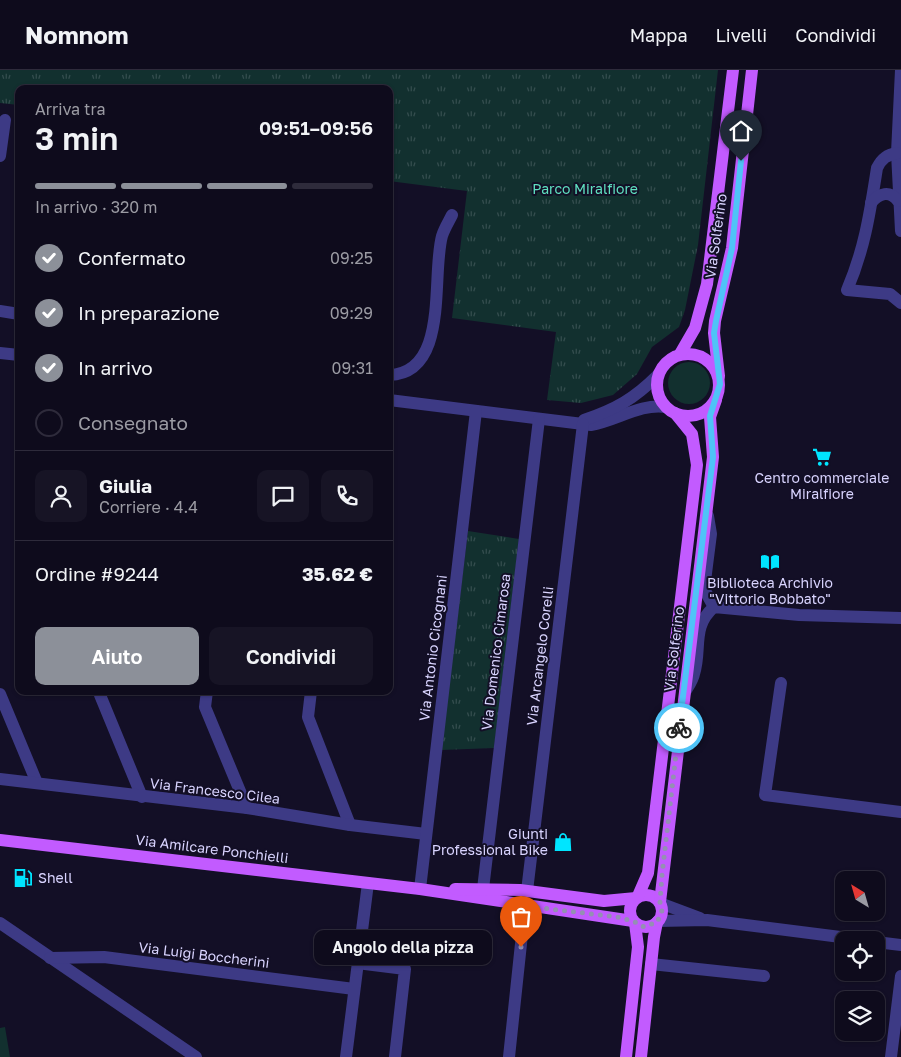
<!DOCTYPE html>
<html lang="it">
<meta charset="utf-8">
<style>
:root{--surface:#0e0b1c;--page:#171425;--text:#f1f3f6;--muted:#9b9ba3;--line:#2e2b3b;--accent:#8c9099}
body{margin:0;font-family:"Golos Text",sans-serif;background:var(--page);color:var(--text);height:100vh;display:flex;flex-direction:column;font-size:19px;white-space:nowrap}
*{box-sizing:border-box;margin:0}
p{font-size:16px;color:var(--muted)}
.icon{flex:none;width:28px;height:28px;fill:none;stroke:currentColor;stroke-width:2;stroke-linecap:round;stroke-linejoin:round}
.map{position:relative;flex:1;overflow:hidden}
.drawer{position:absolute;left:15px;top:15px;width:378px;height:610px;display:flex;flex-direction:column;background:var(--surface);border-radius:10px;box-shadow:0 1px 4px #0004,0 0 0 1px var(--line)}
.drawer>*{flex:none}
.needle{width:32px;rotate:323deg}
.tools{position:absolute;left:835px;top:801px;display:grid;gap:10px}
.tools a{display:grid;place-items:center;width:50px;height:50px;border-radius:10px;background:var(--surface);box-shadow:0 1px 4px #0004,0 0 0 1px var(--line);font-size:25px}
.pin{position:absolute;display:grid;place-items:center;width:42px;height:42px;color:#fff;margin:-51px -21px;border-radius:50% 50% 50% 0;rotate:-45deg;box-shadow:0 0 5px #0007}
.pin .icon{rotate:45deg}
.courier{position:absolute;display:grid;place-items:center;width:50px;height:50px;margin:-25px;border:4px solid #4fc3f7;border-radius:50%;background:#fff;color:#222;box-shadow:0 1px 6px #0007}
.bubble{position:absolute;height:35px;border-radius:10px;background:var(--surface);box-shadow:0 1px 4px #0004,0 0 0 1px var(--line);font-size:16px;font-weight:600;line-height:35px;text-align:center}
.head em{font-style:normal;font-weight:600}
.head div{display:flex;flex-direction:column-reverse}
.head{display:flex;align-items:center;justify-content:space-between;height:85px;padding:0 20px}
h1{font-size:32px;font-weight:600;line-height:38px}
.bar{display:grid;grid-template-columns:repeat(4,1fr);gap:8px 5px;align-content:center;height:60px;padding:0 20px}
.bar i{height:6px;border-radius:4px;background:var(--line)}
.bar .active{background:var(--accent)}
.bar p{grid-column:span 4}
.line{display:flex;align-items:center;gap:12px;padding:0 20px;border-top:1px solid var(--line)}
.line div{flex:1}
.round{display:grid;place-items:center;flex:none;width:52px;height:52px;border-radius:10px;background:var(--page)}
ol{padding:0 20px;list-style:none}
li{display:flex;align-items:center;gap:15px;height:55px}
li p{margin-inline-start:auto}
li .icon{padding:5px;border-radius:50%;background:var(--accent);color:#fff;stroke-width:4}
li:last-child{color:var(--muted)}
li i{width:28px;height:28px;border:2px solid var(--line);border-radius:50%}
.cta{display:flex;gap:10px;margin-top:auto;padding:10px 20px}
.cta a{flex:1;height:58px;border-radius:10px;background:var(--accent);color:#fff;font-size:20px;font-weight:600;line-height:58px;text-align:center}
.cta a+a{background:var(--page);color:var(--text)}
header{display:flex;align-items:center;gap:30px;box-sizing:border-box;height:70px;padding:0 25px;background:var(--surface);border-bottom:1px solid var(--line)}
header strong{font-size:24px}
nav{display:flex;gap:28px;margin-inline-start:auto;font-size:18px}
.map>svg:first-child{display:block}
.green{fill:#12302f}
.park{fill:url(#park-tufts)}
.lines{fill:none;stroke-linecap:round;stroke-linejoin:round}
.minor{stroke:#3d3a85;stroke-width:12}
.major{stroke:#c25bff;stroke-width:12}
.done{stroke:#948fb3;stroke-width:5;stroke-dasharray:0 9}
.route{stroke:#4fc3f7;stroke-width:6}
.labels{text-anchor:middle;stroke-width:4;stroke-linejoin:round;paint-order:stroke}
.park-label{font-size:14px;fill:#5fe0c0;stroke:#130f26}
.street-label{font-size:14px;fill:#d9d4ff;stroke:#130f26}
.poi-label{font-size:14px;fill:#d9d4ff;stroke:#130f26}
</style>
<header>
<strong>Nomnom</strong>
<nav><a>Mappa</a><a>Livelli</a><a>Condividi</a></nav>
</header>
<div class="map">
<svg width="901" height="987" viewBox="0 0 901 987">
<defs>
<pattern id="park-tufts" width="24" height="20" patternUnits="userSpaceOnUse" patternTransform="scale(1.25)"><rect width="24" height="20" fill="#12302f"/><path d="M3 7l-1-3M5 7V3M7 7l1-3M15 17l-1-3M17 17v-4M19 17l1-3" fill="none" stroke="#344d4e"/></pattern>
</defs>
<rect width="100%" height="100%" fill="#130f26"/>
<g class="green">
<circle cx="689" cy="313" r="21"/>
<polygon points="5,957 10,987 0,987 0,958"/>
</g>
<g class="park">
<polygon points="0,0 718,0 698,175 685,240 679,257 652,277 637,304 613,325 581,333 547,330 556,262 452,248 467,121 389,111 389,19 19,19 19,35 0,33"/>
<polygon points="468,461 519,469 494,678 441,680"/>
</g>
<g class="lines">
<g class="minor">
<polyline points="901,0 897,83 901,161"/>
<path d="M897,83C887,85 882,88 877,98C870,142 865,178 847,220L890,224L901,233"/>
<polyline points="0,86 5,50"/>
<path d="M871,133C879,123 890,120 898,131"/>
<polyline points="0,241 19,244"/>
<polyline points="0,283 19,285"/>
<path d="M389,305C450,303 431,206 442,166C444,159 449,151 452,145"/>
<path d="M389,330L591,355C616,351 640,333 666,337"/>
<path d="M584,350C616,339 634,329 658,305"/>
<polyline points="708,446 711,464 704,519 714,537"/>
<polyline points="781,613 765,725 901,742"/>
<polyline points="100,621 100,625 142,727"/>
<polyline points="207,621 205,637 247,738"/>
<polyline points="311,621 308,647 350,755"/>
<path d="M685,622C688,617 693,610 694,604C702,579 691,557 714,537L799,545L901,548"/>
<polyline points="0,624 37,713"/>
<polyline points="0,709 247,738 350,755 426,764"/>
<polyline points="420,819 476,341"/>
<polyline points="483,819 539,349"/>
<polyline points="527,821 583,354"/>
<polyline points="660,833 700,848"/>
<polyline points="658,851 707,850 864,870"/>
<polyline points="0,853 196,987"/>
<polyline points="876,872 901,875"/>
<polyline points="50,888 104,887 354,919"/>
<polyline points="357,893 405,899 395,987"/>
<polyline points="651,894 764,906"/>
<polyline points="346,987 368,813"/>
<polyline points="509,987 525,836"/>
<polyline points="891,987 901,906"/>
</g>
<g class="major">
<circle cx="688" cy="315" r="31"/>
<polyline points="680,284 695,258 707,214 733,0"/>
<polyline points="719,306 714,263 715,251 732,178 752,0"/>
<polyline points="0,770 420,819 633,851"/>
<polyline points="455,819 520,820 604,831 636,828"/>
<circle cx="646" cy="841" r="16"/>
<polyline points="638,826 648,803 697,395 692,364 675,343"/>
<polyline points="660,832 713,387 710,347 716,330"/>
<polyline points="626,987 638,877 635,853"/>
<polyline points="641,987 654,867 657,852"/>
</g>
</g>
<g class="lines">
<polyline class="done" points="521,877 525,836 617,847 633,851 644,857 657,852 662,842 660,832 662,805 679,658"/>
<polyline class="route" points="679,658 713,387 710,346 720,314 714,263 716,251 732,178 741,91"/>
</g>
<defs>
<g id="supermarket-bare" transform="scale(1.5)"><path d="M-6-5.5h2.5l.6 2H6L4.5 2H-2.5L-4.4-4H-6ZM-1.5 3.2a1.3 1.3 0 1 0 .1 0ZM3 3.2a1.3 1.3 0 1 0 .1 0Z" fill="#00e5ff" stroke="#130f26" stroke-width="2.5" paint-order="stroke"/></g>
<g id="library-bare" transform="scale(1.5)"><path d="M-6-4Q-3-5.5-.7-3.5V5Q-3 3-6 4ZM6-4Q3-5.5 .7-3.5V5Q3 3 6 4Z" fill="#00e5ff" stroke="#130f26" stroke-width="2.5" paint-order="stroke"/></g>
<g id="shop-bare" transform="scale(1.5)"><path d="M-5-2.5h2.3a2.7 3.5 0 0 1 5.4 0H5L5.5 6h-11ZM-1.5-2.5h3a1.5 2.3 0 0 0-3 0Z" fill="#00e5ff" stroke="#130f26" stroke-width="2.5" paint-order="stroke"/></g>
<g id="fuel-bare" transform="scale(1.5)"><path d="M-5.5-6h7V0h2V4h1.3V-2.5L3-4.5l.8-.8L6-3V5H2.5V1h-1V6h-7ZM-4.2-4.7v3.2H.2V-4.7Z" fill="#00e5ff" stroke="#130f26" stroke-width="2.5" paint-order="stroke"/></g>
</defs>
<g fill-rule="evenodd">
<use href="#supermarket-bare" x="822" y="387"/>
<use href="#library-bare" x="770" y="492"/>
<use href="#shop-bare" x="563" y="772"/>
<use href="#fuel-bare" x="23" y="808"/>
</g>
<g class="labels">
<g class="park-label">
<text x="585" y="124">Parco Miralfiore</text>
</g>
<g class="street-label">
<text transform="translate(716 166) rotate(-82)" y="5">Via Solferino</text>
<text transform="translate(433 578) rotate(-83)" y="5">Via Antonio Cicognani</text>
<text transform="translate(674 579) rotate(-83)" y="5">Via Solferino</text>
<text transform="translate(496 582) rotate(-83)" y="5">Via Domenico Cimarosa</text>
<text transform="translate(540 586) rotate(-83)" y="5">Via Arcangelo Corelli</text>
<text transform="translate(215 721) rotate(7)" y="5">Via Francesco Cilea</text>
<text transform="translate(212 779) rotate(7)" y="5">Via Amilcare Ponchielli</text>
<text transform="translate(204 885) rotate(7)" y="5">Via Luigi Boccherini</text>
</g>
<g class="poi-label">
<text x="822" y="413">Centro commerciale<tspan x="822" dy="16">Miralfiore</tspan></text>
<text x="770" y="518">Biblioteca Archivio<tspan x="770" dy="16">"Vittorio Bobbato"</tspan></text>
<text x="548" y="769" text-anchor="end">Giunti<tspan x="548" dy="16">Professional Bike</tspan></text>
<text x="38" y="813" text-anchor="start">Shell</text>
</g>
</g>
</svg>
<div class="tools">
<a><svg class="needle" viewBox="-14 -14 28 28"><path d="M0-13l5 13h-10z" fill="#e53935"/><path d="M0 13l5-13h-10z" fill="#9b9ba3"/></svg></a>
<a><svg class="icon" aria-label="locate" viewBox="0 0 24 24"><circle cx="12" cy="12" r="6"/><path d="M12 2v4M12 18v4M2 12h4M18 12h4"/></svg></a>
<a><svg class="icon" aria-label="layers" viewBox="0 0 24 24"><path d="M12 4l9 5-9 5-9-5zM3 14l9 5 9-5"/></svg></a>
</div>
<div class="pin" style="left:521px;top:877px;background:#ea580c"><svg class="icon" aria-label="bag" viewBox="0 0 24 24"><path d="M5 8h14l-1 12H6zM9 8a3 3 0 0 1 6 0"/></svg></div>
<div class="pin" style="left:741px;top:91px;background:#1f2937"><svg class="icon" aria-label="home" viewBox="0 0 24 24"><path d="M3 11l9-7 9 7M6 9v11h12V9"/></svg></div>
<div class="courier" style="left:679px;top:658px"><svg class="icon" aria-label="bike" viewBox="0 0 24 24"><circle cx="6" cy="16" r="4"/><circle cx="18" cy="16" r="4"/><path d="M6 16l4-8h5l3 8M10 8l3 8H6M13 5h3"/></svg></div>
<div class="bubble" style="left:314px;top:860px;width:178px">Angolo della pizza</div>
<section class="drawer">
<div class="head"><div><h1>3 min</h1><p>Arriva tra</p></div><em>09:51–09:56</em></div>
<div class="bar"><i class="active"></i><i class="active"></i><i class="active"></i><i></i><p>In arrivo · 320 m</p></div>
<ol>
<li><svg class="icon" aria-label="check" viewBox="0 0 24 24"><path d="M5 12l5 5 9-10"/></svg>Confermato<p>09:25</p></li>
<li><svg class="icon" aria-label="check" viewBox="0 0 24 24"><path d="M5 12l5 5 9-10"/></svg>In preparazione<p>09:29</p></li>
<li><svg class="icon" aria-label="check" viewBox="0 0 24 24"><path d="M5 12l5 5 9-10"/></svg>In arrivo<p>09:31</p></li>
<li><i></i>Consegnato</li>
</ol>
<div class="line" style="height:90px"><a class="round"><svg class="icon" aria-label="person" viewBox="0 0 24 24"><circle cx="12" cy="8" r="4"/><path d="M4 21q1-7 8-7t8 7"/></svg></a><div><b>Giulia</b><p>Corriere · 4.4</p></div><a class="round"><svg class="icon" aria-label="chat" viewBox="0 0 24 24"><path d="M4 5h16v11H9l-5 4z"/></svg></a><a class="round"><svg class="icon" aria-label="phone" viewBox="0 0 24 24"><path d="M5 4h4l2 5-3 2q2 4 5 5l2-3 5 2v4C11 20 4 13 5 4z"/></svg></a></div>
<div class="line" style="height:65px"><div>Ordine #9244</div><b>35.62 €</b></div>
<div class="cta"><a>Aiuto</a><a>Condividi</a></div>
</section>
</div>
